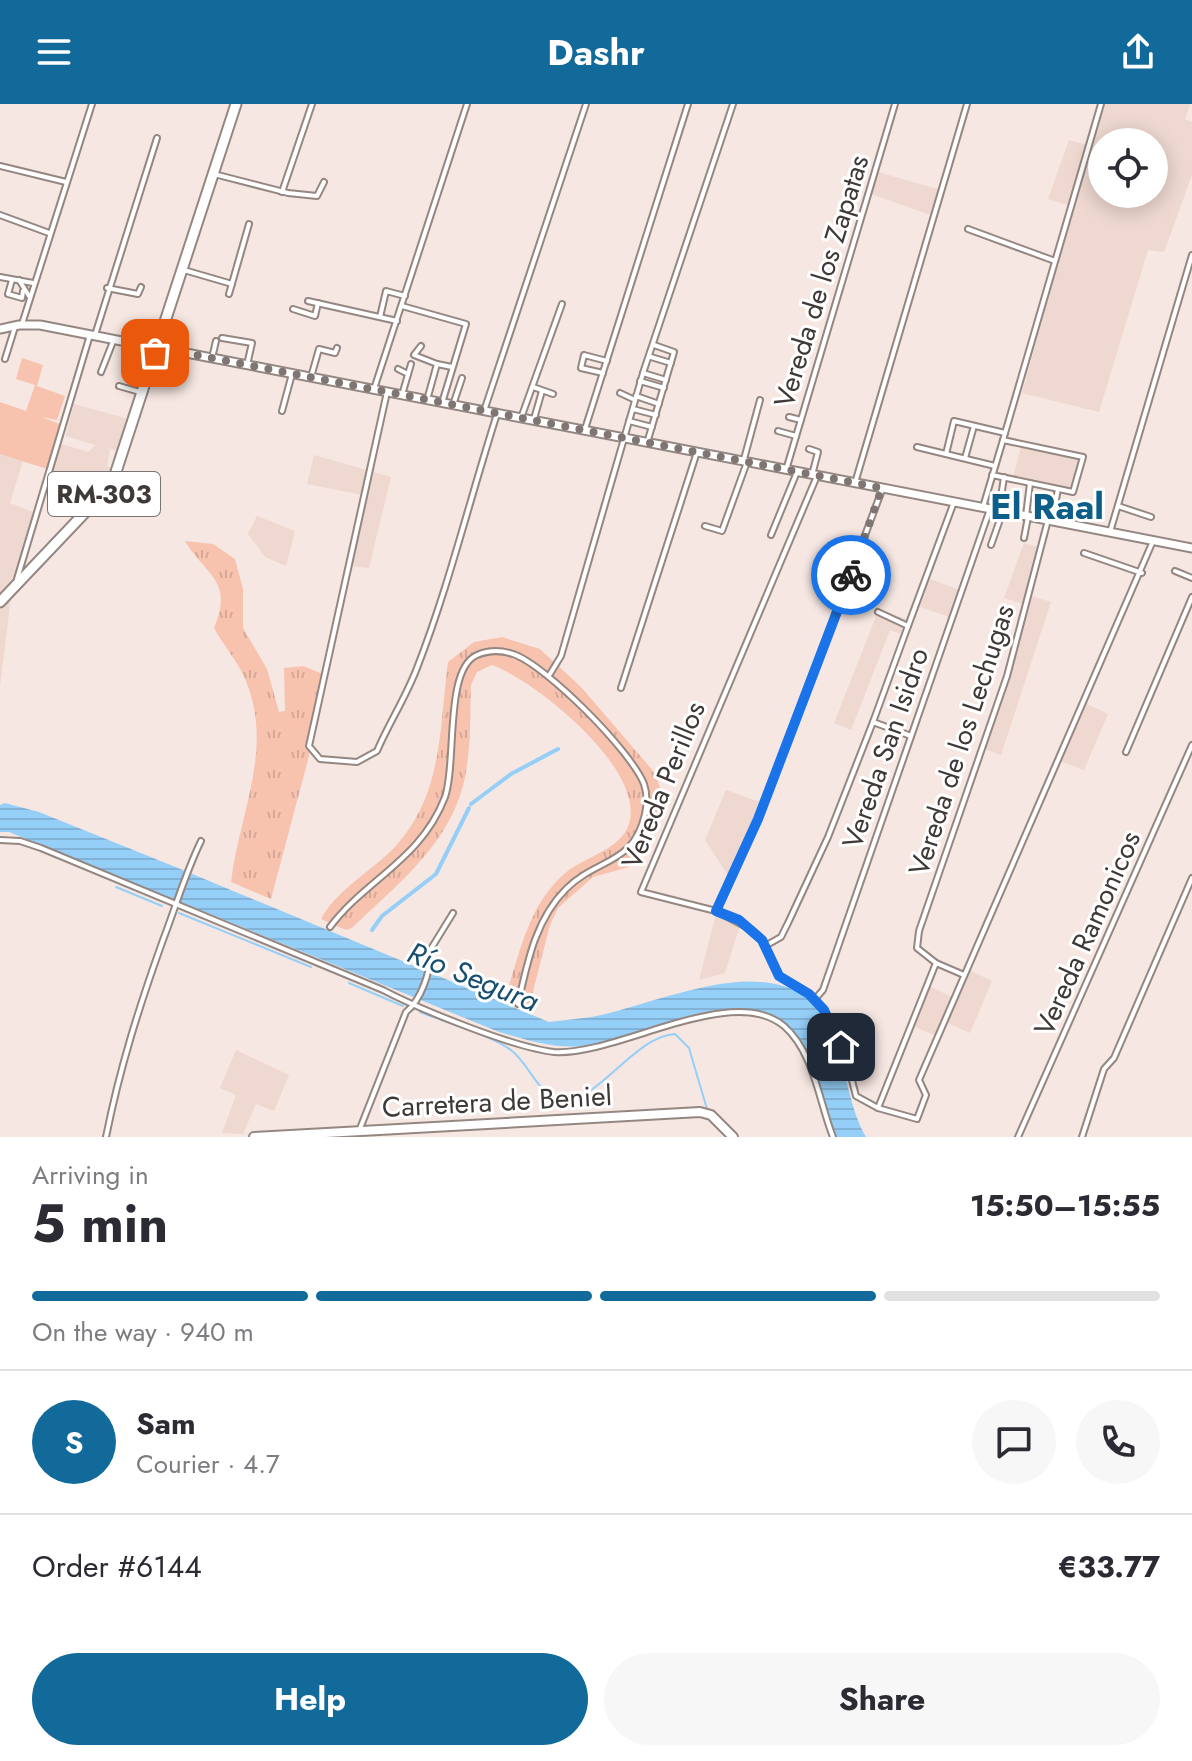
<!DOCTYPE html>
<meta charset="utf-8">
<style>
:root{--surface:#fff;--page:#f7f7f7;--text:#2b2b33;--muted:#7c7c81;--line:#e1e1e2;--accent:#126a9a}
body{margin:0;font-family:Jost,sans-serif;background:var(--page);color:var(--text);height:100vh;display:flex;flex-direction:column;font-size:30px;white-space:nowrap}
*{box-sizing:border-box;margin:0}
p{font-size:26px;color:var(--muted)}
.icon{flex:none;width:44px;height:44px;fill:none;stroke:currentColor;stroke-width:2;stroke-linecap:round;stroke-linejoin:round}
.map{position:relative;height:1033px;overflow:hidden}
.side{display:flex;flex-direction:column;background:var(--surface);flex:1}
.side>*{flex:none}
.controls{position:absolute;left:1088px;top:24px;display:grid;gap:16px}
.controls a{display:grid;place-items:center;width:80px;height:80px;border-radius:50%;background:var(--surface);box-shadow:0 4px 20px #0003;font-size:40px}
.pin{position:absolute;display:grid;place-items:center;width:68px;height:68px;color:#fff;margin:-34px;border-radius:16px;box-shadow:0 4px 12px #0006}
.courier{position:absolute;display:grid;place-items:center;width:80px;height:80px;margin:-40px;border:6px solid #1a73e8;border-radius:50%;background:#fff;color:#222;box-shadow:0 2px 10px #0007}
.headline em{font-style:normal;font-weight:700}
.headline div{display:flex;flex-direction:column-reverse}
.headline{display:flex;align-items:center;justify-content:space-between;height:136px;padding:0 32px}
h1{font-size:52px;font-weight:700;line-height:60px}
.bar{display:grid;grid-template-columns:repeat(4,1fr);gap:12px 8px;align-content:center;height:96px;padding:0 32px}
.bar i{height:10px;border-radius:6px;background:var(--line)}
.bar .active{background:var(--accent)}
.bar p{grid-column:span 4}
.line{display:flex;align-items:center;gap:20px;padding:0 32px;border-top:2px solid var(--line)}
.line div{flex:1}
.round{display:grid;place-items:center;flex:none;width:84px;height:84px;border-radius:42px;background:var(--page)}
.cta{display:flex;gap:16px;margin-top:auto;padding:16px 32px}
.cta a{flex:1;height:92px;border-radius:48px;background:var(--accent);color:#fff;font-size:32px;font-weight:700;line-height:92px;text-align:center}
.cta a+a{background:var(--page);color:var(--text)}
header{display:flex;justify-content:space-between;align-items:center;height:104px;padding:0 32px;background:var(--accent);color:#fff;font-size:36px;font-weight:700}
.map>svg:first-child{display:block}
.built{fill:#eed8d0;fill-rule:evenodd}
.grass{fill:url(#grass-tufts)}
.pitch{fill:#f7c3af}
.water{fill:url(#water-rules)}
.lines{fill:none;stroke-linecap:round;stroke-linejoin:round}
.stream{stroke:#95cff8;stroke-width:2}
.canal{stroke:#95cff8;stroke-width:4}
.minor-casing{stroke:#948782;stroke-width:8}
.secondary-casing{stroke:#948782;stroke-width:11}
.primary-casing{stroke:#948782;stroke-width:12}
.trunk-casing{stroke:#948782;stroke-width:13}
.minor{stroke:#fff;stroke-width:4}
.secondary{stroke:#fff;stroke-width:7}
.primary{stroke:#fff;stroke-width:8}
.trunk{stroke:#fff;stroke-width:9}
.done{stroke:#7f7673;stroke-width:8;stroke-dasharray:0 14.4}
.route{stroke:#1a73e8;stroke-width:10}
.labels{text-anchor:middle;stroke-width:6;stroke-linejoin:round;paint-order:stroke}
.shield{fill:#fff;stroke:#797473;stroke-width:2}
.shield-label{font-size:26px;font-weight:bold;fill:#3f3937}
.street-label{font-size:28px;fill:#3f3937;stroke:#fff}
.water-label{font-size:30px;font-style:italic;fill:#184f71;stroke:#fff}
.district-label{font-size:36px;font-weight:bold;fill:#0e5e8a;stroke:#fff}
</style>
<header><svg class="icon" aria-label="menu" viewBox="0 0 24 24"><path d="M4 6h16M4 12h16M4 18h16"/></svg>Dashr<svg class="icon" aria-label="share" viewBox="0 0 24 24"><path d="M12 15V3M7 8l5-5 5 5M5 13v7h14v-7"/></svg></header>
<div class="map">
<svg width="1192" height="1033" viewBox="0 0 1192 1033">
<defs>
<pattern id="grass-tufts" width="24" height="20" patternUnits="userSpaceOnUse" patternTransform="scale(2)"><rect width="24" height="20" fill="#f7c3af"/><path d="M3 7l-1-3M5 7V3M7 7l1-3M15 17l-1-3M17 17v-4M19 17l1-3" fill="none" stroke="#d5a897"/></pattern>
<pattern id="water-rules" width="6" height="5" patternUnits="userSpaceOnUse" patternTransform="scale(2)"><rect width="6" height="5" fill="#95cff8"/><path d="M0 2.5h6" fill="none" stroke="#82b2d5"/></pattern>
</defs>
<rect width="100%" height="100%" fill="#f6e7e2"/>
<g class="built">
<path d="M1103,0H1190L1185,15L1192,18V71L1164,148L1148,146L1099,308L1022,289L1074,103L1048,95L1069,36L1091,42ZM1102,38H1154V90H1102Z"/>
<polygon points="878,68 944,87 936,113 871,90"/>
<polygon points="74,300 128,315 118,347 107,344 110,346 107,362 113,364 106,378 97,390 89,388 77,399 66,398 73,372 53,367 61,340 89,348 95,341 66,332"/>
<polygon points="1021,343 1080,355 1071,387 1013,373"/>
<polygon points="0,350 23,357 10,399 33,408 16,470 0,489"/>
<polygon points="314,351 391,373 369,464 351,462 363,391 307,380"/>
<polygon points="257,412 295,427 286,462 265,453 248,430"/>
<polygon points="1024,439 1039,443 1023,500 1004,494"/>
<polygon points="930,475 960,486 949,513 920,503"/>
<polygon points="11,490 7,527 0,582 0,505"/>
<polygon points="1031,492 1051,498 1001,651 984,645"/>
<polygon points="879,505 906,515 901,530 890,526 851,626 834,619"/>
<polygon points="1083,598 1108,610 1084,666 1057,656"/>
<polygon points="726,686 760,698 728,771 705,736"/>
<polygon points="716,810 740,821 725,869 699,876"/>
<polygon points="969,866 992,877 970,929 946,918 939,933 913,922 929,882 952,893"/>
<polygon points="236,946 289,971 274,1007 256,1000 243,1030 222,1029 236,991 220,984"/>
</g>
<g class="grass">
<path d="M185,437L213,440L235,455L243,485V524L267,565L279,608L285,607L284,564L303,562L323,570L309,652L271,795L231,778C239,710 274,646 246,577C239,559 223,541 214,524C234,476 206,472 185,437Z"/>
<path d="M502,533L540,545L581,583L655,669L662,690L648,741L629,763L593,773L558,804L550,821L529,903L506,891C520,848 528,803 563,771C581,754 615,748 627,725C653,670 536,577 492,561L477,568L471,581C470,607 471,635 467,661C458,734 401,777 352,824L346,826L321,815C336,787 368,769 391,747C443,694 439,628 448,558L474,538Z"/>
</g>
<g class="pitch">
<polygon points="22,254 43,261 37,282 65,292 57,316 41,313 60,320 47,365 0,350 0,298 26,307 35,281 16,275"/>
<polygon points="56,369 71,374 63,399 48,394"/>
</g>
<path class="water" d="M5,699L39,708L178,764L549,918C564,916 578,915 592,913C661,900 786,835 829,922C846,957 847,1000 866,1033H837C820,998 819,956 793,926C750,876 639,936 583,942C553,945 527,936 499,928L9,728H0V701Z"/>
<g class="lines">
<g class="stream">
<polyline points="116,783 162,802"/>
<polyline points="179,809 311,863"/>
<polyline points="349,879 403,902"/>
<path d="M420,908C442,917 496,933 512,947C529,960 537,989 559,995C594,1005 633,932 675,930L689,944L707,1005"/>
</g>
<g class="canal">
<polyline points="471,700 511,670 558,645"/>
<polyline points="372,826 382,812 436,770 469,704"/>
</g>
<g class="minor-casing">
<g id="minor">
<polyline points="0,62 66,78"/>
<polyline points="214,70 288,89 317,92 324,78"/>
<polyline points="282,88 312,0"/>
<polyline points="0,111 49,129"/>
<polyline points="968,125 1055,157"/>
<polyline points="184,166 232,180"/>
<polyline points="0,173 33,179"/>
<polyline points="12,176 8,190 22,194 23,187"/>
<polyline points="19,176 29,192"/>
<polyline points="107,184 138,190 141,183"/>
<polyline points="229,190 249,120"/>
<polyline points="308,197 397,217"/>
<polyline points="402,202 466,220 442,299"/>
<polyline points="293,205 315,212 318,199"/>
<polyline points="380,213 386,187 405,192"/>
<polyline points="22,220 92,0"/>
<polyline points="95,231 157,34"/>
<polyline points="222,234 252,239 247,261"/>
<polyline points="421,242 414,251 437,260 427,296"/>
<polyline points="651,253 671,259"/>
<polyline points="212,254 216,237"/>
<polyline points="5,255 15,223"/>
<polyline points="437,260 452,263"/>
<polyline points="398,265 408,270"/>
<polyline points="101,268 114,235"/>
<polyline points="603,269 581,264 584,251 607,257"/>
<polyline points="643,269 666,276"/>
<polyline points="311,273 319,245 335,249 337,244"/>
<polyline points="640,277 664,284"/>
<polyline points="119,282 140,288"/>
<polyline points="533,283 553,290"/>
<polyline points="374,285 467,0"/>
<path d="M387,288L309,642L320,655L357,658L377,647C389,619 406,593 417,564C449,482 470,394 497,310"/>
<polyline points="620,289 635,296"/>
<polyline points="402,291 411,260"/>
<polyline points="636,292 659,300"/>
<polyline points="453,301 462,274"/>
<polyline points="633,305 656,311"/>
<polyline points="282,307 292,270"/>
<polyline points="484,307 586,0"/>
<polyline points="789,313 801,316"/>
<polyline points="521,314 562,200"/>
<polyline points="534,315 542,287"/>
<polyline points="629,317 652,323"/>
<polyline points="585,325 688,0"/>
<polyline points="778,327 796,332"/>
<polyline points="1003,336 1101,0"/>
<polyline points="647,339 674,248 654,241"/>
<polyline points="917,343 995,362"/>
<polyline points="809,345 818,348 812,371"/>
<polyline points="946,350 954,317 1005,329"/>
<polyline points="965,354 974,322"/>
<polyline points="744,355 760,296"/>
<polyline points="786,366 895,0"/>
<polyline points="817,372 641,788 716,807 752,826 762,836 779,872 809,890 824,906 847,957 856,992 878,1004 917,1015 926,991 919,976 1153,437"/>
<polyline points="855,379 967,0"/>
<polyline points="1118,402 1151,413"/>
<polyline points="983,403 1003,336 1083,353 1073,388 992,371"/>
<polyline points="999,407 1004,373"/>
<polyline points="1026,412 1030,379"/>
<polyline points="1052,417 1058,385"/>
<polyline points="705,422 722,427 747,358"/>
<polyline points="1110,428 1192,151"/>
<polyline points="771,431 797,368"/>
<polyline points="1024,434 1028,413"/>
<polyline points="991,441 1003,407"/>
<polyline points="1084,449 1142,469"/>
<polyline points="1175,467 1192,474"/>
<polyline points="17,475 90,231"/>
<polyline points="878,508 908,522 954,398"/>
<polyline points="908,522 873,618 911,632"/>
<polyline points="550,570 561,552 643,269 733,0"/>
<polyline points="621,584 697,348"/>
<polyline points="1126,648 1192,493"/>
<path d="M0,736L20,737L41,744L383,886C419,905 515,944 554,948C617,952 732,878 784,922C814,948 819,998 833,1033"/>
<polyline points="716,807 758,715 882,386"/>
<path d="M330,823C366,775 421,756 445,693C457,659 444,565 477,551C489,546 501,546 513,550C546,561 631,647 644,680C647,689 647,701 645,710C634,761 597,754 566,785C535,816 527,860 518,900"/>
<polyline points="765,842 781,833 788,819 828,733 873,618"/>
<polyline points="936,859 917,844 919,827 1007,572 1048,416"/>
<polyline points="815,895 823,886 990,405"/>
<polyline points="878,1004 936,859 964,871"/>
<path d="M359,1027L406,908C421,896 432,866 429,848L453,809"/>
<path d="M106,1033C120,963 139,903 163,836C176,802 185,770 201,737"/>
<polyline points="1018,1033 1192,641"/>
<polyline points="1082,1033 1104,965 1114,954 1192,774"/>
</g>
</g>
<g class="secondary-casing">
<polyline id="secondary" points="0,225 19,221 40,221 137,240 158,238 176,247 1192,444"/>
</g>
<g class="primary-casing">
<polyline id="primary" points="254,1033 700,1008 711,1011 733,1033"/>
</g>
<g class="trunk-casing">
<polyline id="trunk" points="0,498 112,380 236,0"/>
</g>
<use href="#minor" class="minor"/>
<use href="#secondary" class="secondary"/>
<use href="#primary" class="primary"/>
<use href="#trunk" class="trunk"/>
</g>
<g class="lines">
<polyline class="done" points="155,249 176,247 882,384 851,471"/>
<polyline class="route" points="841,943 824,906 809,890 779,872 762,836 739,816 716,807 758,715 851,471"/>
</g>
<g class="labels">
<rect class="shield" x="48" y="368" width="112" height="44" rx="6"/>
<g class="shield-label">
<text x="104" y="399">RM-303</text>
</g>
<g class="street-label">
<text transform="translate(821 177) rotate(-73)" y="10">Vereda de los Zapatas</text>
<text transform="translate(961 636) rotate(-72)" y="10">Vereda de los Lechugas</text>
<text transform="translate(885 644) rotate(-71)" y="10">Vereda San Isidro</text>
<text transform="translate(663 681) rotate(-68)" y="10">Vereda Perillos</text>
<text transform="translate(1087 829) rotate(-66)" y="10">Vereda Ramonicos</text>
<text transform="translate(497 997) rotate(-3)" y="10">Carretera de Beniel</text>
</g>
<g class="water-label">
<text transform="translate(473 873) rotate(22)" y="10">Río Segura</text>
</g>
<g class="district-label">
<text x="1047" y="415">El Raal</text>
</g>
</g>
</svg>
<div class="controls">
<a><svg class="icon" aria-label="locate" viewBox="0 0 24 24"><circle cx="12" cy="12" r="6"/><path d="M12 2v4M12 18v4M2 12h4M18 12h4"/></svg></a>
</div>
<div class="pin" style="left:155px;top:249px;background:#ea580c"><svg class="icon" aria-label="bag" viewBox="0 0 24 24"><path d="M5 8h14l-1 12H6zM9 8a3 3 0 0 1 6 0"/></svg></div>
<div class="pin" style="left:841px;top:943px;background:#1f2937"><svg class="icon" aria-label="home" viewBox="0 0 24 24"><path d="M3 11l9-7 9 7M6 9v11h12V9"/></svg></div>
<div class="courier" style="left:851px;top:471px"><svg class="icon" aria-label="bike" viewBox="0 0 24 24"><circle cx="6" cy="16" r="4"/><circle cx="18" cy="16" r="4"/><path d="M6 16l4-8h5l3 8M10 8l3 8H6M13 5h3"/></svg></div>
</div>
<section class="side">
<div class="headline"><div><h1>5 min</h1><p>Arriving in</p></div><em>15:50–15:55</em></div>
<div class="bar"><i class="active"></i><i class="active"></i><i class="active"></i><i></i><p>On the way · 940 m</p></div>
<div class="line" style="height:144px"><b class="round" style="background:var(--accent);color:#fff">S</b><div><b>Sam</b><p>Courier · 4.7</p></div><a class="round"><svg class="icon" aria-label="chat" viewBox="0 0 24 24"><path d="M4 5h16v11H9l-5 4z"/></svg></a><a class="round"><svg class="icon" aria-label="phone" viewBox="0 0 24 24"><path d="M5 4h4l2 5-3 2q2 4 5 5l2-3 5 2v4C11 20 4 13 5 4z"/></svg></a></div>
<div class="line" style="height:104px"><div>Order #6144</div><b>€33.77</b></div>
<div class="cta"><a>Help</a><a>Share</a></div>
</section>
